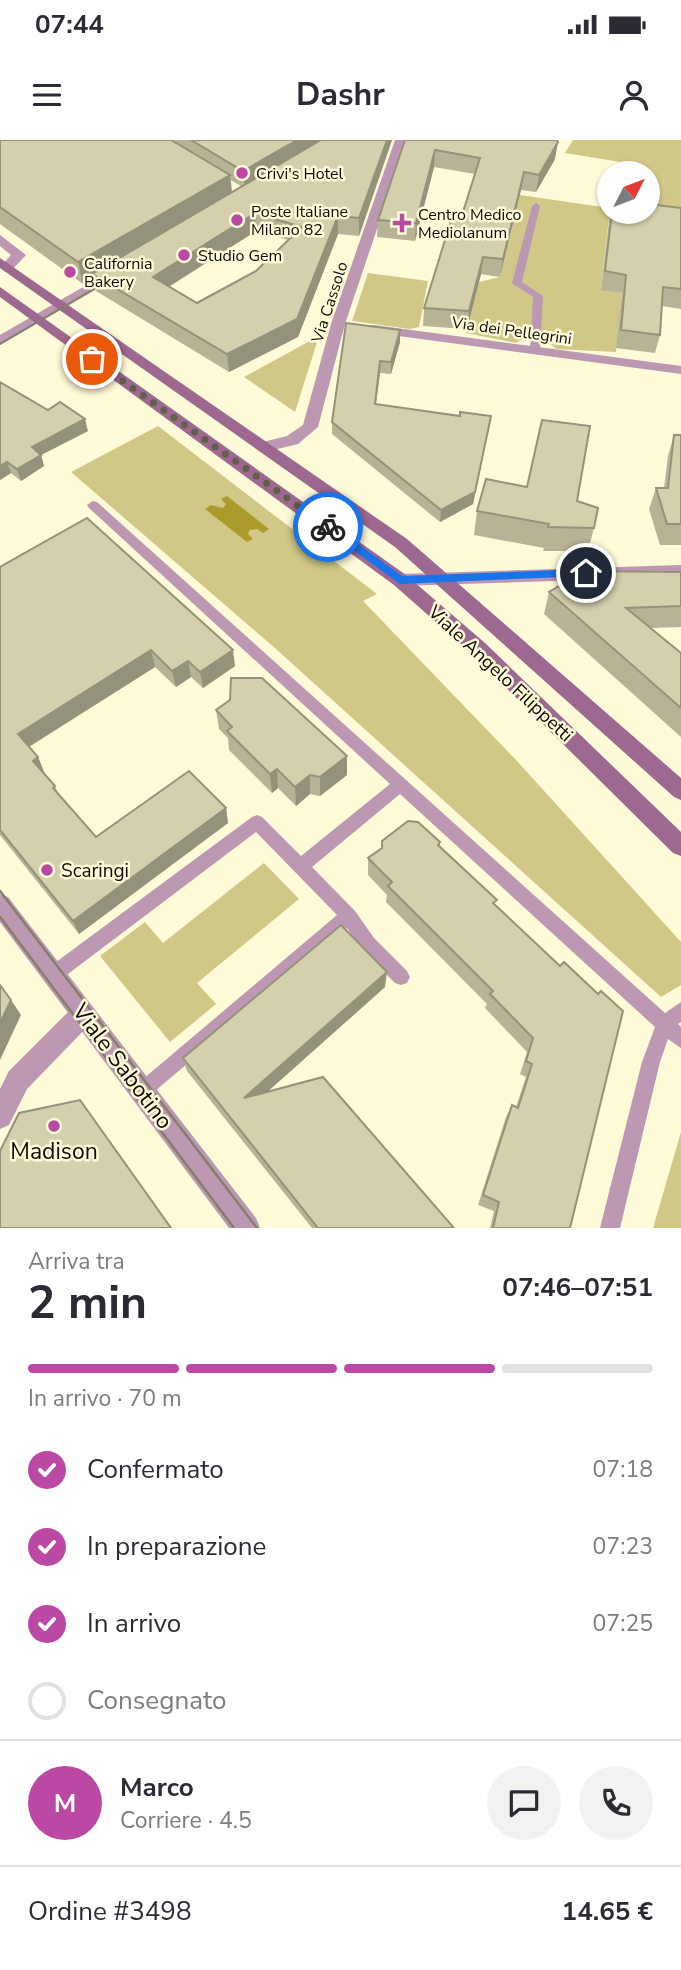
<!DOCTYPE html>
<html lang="it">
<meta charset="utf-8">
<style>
:root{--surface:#fff;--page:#f2f2f3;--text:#2b2b33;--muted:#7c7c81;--line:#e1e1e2;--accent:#bb48a3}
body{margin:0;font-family:"Nunito Sans",sans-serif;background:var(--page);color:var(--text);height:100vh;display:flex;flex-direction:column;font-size:26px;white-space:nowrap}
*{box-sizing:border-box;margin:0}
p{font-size:23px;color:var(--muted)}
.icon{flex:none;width:38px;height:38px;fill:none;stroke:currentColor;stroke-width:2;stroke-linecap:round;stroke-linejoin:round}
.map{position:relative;height:1088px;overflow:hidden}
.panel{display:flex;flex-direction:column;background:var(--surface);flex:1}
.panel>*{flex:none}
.needle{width:46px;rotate:48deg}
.buttons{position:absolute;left:597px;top:21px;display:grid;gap:14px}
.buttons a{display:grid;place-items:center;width:63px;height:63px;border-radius:50%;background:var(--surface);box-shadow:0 2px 5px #0004;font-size:35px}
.pin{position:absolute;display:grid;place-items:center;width:60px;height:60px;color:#fff;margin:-30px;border:4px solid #fff;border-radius:50%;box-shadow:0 2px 7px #0007}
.courier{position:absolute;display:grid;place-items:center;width:70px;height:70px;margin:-35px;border:5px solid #1a73e8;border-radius:50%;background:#fff;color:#222;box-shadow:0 2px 9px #0007}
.headline em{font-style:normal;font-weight:700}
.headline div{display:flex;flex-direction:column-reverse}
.headline{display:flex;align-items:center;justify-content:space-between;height:119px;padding:0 28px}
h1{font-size:46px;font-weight:700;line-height:52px}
.bar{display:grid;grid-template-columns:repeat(4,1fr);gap:10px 7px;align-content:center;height:84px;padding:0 28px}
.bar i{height:9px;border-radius:5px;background:var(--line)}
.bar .selected{background:var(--accent)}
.bar p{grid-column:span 4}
.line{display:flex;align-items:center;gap:18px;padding:0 28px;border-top:2px solid var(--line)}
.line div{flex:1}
.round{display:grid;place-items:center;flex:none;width:74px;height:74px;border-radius:37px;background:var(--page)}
ol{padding:0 28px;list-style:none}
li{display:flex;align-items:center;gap:21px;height:77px}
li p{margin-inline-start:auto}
li .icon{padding:7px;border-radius:50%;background:var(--accent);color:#fff;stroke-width:4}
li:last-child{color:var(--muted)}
li i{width:38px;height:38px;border:4px solid var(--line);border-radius:50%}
.status{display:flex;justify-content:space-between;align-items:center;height:49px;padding:0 35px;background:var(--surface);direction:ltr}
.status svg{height:19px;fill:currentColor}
header{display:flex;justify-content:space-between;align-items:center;height:91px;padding:0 28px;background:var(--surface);font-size:32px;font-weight:700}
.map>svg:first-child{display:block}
.green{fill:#d1c887}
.water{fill:#ab9b2d}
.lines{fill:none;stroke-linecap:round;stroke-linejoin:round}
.service{fill:#bd98b3;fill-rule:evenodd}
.minor{fill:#bd98b3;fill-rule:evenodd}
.tertiary{fill:#bd98b3;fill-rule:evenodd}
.secondary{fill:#9e6990;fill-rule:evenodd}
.tram-far1{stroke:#837f6a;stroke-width:2}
.tram{stroke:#837f6a;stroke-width:2.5}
.wall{fill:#b6b396;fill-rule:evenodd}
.shaded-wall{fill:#94927a}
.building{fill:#d4d0ae;stroke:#94927a;stroke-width:2;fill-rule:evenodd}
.route{fill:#1a73e8}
.done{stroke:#625f4d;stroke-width:7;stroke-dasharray:0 12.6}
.poi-dot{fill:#bb48a3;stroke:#fffad8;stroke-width:2.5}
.labels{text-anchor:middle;stroke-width:5;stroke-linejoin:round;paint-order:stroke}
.far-poi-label{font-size:16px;fill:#0d0b02;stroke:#fffad8;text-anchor:start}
.far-street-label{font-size:16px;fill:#0d0b02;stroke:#fffad8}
.street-label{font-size:19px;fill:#0d0b02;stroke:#fffad8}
.poi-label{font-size:19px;fill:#0d0b02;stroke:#fffad8;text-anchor:start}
.near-street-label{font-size:23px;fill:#0d0b02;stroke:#fffad8}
.near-poi-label{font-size:23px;fill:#0d0b02;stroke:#fffad8}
</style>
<div class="status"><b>07:44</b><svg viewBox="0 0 49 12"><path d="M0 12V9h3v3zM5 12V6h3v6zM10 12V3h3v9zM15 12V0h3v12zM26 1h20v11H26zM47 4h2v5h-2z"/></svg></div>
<header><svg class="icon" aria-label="menu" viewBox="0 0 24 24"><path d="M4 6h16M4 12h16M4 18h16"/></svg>Dashr<svg class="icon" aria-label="person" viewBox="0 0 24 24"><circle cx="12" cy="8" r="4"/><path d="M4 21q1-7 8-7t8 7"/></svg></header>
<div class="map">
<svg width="681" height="1088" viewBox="0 0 681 1088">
<rect width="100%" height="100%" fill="#fffad8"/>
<g class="green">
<polygon points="573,0 681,0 681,77 648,72 645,26 565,13"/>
<path d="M520,55L609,68V72H634L609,77L601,149L622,153L616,212L556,209C542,195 532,192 516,203L466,193L479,142L500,137Z"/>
<polygon points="368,133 428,141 419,187 410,189 352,181"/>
<polygon points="319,196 295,272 244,237"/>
<polygon points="158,286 377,454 363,461 517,621 681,802 681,845 661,857 276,509 71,332"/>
<polygon points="264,723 299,759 197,843 216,864 170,902 100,816 145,782 163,803"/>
<polygon points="681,992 681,1088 653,1088"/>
</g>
<polygon class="water" points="227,356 269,389 263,393 257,389 250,390 248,394 253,399 247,402 205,369 211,365 223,368 226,364 221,359"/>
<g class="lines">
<g class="service">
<polygon points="536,63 540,66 522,142 543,156 540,210 535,213 530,210 533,157 512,143 532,66"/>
<polygon points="93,361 97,362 665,873 681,862 681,882 678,884 681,887 681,908 668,899 660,922 620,1088 600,1088 642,922 655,887 400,654 312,727 355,771 374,798 407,831 410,837 407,843 401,845 395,843 362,810 347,788 148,957 142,960 136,957 133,951 136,945 337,775 256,692 60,840 54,842 48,840 45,834 48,828 252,677 257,675 262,677 301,716 390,644 89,368 87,365"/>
</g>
<g class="minor">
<polygon points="395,0 407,0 345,184 318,287 298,304 265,312 259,311 259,303 287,296 303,285 331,184"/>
<polygon points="0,95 26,115 12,130 0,127 11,115 0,106"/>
<polygon points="374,185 681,226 681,234 369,192 369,186"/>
<polygon points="681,425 681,437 400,446 391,440 400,434"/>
<polygon points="83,862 92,866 95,874 92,882 27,949 9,985 0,989 0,949 9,931 74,866"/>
</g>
<g class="tertiary">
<polygon points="116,128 123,132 121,135 0,205 0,195"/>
<polygon points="0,754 8,757 256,1078 260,1088 229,1088 0,782"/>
</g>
<g class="secondary">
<polygon points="0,118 407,399 681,638 681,660 674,657 395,407 0,128"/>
<polygon points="0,147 406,435 485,503 681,692 681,716 673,713 471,513 394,445 0,157"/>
</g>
<polyline class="tram-far1" points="0,204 111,139"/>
<g class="tram">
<polyline points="0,751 257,1088"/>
<polyline points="0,777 234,1088"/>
</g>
</g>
<g class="wall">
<path d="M0,0H392L359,96L338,94L298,197L229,232L96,151L93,137L83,144L0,84ZM231,40L241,46L232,52ZM256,91L288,100L256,131L197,163L169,147Z"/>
<polygon points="405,0 555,19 536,52 521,50 500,137 481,134 467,189 423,186 424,168 462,75 475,34 434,27 415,101 377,97 378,80"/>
<polygon points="681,68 681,169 662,166 660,195 655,213 616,208 622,153 601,150 610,72 648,72"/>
<polygon points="400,190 400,202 391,234 380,233 376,264 489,288 473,364 440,382 332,294 332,282"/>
<polygon points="0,242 48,270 88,291 41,315 44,326 21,341 11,333 0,340"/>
<polygon points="674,295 681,295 681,405 660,405 649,369 656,348 664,348 668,316"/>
<polygon points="577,361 594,388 588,411 543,411 544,408 474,395 477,371"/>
<polygon points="0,427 235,526 203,548 191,537 176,547 155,527 29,607 38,617 44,632 43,633 55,646 58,653 96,697 226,668 228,683 79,794 0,695"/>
<polygon points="681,432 681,487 650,488 681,513 681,597 544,474 549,452"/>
<polygon points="216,570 347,616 347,635 320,656 310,654 296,666 278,648 272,653 229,610 228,598 219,589"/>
<polygon points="440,702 440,706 495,765 560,826 570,1088 490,1088 494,1071 478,1065 506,977 512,965 516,967 526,937 520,934 527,912 485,868 487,864 386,762 387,755 368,735 368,718"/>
<polygon points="385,847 268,951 454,1088 312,1088 187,931 183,918"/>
</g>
<g class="shaded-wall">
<polygon points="297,0 327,0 245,48 243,31"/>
<polygon points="387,0 392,0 359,96 359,78"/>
<polygon points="558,2 555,19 536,52 539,35"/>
<polygon points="435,10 434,27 415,101 416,83"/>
<polygon points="524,32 521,50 500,137 503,119"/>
<polygon points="230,35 232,56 92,134 93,137 83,144 78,122"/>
<polygon points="255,73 256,91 155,155 153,137"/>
<polygon points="338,76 338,94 298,197 229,232 227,214"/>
<polygon points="483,117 481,134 467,189 469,171"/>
<polygon points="400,190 400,202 391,234 391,222"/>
<polygon points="380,221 380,233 374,276 375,264"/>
<polygon points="491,276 473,364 440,382 441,370"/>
<polygon points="85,279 88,291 41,315 44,326 21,341 17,329 32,307"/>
<polygon points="7,322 11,333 0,340 0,326"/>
<polygon points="151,510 155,527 25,609 18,594"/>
<polygon points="233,510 235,526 203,548 200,532"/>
<polygon points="188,521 191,537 176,547 172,531"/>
<polygon points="347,616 347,635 320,656 320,637"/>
<polygon points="38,617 44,632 39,636 33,621"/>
<polygon points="277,629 278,648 272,653 270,634"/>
<polygon points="310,635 310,654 296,666 295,647"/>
<polygon points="226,668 228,683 79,794 73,781"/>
<polygon points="387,832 385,847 247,970 244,958"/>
<polygon points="11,860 21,875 0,920 0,883"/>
</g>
<g class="building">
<polygon points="0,0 171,0 230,35 78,122 0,67"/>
<polygon points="191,0 297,0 243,31"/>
<path d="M321,0H387L359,78L338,76L297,179L227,214L92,134ZM255,73L302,87L256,131L197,163L153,137Z"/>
<polygon points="405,0 557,0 558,2 539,35 524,32 503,119 483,117 469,171 424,168 453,74 462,75 480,18 435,10 416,83 378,80"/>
<polygon points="648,64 681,68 681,149 663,147 660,195 621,190 626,135 605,131 612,72 648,72"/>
<polygon points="346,183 400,190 391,222 380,221 375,264 460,276 460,272 491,276 475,352 441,370 332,282"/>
<polygon points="0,242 48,270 60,262 85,279 32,307 41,315 17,329 7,322 0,326"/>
<polygon points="542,280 590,286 577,361 598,368 594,388 548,387 549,384 477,371 486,339 527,347"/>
<polygon points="674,295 681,295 681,384 667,384 656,348 668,348"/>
<polygon points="87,378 233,510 200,532 188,521 172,531 151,510 18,594 38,617 33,621 55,646 53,648 96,697 189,631 226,668 73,781 0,690 0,427"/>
<polygon points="585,431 681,432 681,466 626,468 681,513 681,568 549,452"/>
<polygon points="231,538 262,538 347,616 320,637 310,635 295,647 277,629 270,634 227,591 232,587 216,570 230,560"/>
<polygon points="408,681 418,682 440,702 438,705 497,760 493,763 560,826 564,822 598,854 601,851 623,871 570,1088 493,1088 499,1062 483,1055 512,965 518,968 532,924 526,921 533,898 490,854 493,851 388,746 392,742 368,718 382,708 382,701"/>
<polygon points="341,785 387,832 244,958 323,937 454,1088 318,1088 183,918"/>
<polygon points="0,845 11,860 0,883"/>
<polygon points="80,960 171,1088 0,1088 0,1011 19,973"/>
</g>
<polygon class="route" points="324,384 331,384 402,436 586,429 591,433 586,436 400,444 324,389"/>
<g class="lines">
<polyline class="done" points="92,219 328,387"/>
</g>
<g class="poi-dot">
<circle cx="242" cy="33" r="7"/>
<circle cx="237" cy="80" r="7"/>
<path d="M398.5 72.5h7v7h7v7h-7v7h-7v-7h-7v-7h7z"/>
<circle cx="184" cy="115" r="7"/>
<circle cx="70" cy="132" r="7"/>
<circle cx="47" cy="730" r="7"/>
<circle cx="54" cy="986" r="7"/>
</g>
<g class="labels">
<g class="far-poi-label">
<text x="256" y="39">Crivi's Hotel</text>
<text x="251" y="77">Poste Italiane<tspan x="251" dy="18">Milano 82</tspan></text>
<text x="418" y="80">Centro Medico<tspan x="418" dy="18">Mediolanum</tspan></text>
<text x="198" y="121">Studio Gem</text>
<text x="84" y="129">California<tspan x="84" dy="18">Bakery</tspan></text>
</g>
<g class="far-street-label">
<text transform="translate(329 162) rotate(-72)" y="6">Via Cassolo</text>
<text transform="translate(512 190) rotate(8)" y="6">Via dei Pellegrini</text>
</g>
<g class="street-label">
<text transform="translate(501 533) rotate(43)" y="7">Viale Angelo Filippetti</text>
</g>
<g class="poi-label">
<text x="61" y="737">Scaringi</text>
</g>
<g class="near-street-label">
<text transform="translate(123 926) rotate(53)" y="8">Viale Sabotino</text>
</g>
<g class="near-poi-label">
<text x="54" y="1019">Madison</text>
</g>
</g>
</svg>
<div class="buttons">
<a><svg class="needle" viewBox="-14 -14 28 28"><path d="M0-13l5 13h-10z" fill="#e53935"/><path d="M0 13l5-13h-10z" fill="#7c7c81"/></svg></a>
</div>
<div class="pin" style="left:92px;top:219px;background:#ea580c"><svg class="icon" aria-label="bag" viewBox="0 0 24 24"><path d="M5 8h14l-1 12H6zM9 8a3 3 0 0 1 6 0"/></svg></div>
<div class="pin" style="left:586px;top:433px;background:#1f2937"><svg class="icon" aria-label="home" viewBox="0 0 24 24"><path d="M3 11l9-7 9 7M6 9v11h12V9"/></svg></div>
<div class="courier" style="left:328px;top:387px"><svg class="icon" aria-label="bike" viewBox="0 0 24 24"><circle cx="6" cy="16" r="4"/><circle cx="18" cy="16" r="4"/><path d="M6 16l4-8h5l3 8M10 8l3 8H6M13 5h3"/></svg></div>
</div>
<section class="panel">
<div class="headline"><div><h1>2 min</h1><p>Arriva tra</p></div><em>07:46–07:51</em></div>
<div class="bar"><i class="selected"></i><i class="selected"></i><i class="selected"></i><i></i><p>In arrivo · 70 m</p></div>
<ol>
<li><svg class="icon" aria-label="check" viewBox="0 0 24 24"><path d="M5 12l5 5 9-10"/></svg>Confermato<p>07:18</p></li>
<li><svg class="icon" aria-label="check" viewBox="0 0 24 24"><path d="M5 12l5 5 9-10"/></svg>In preparazione<p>07:23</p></li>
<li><svg class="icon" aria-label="check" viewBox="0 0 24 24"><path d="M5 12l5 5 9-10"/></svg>In arrivo<p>07:25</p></li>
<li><i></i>Consegnato</li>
</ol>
<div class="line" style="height:126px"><b class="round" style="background:var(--accent);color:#fff">M</b><div><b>Marco</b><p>Corriere · 4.5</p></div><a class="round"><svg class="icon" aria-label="chat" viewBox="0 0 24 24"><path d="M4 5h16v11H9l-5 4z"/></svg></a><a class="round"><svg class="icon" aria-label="phone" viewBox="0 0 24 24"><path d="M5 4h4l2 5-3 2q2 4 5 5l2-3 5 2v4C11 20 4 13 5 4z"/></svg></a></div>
<div class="line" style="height:91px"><div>Ordine #3498</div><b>14.65 €</b></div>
</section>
